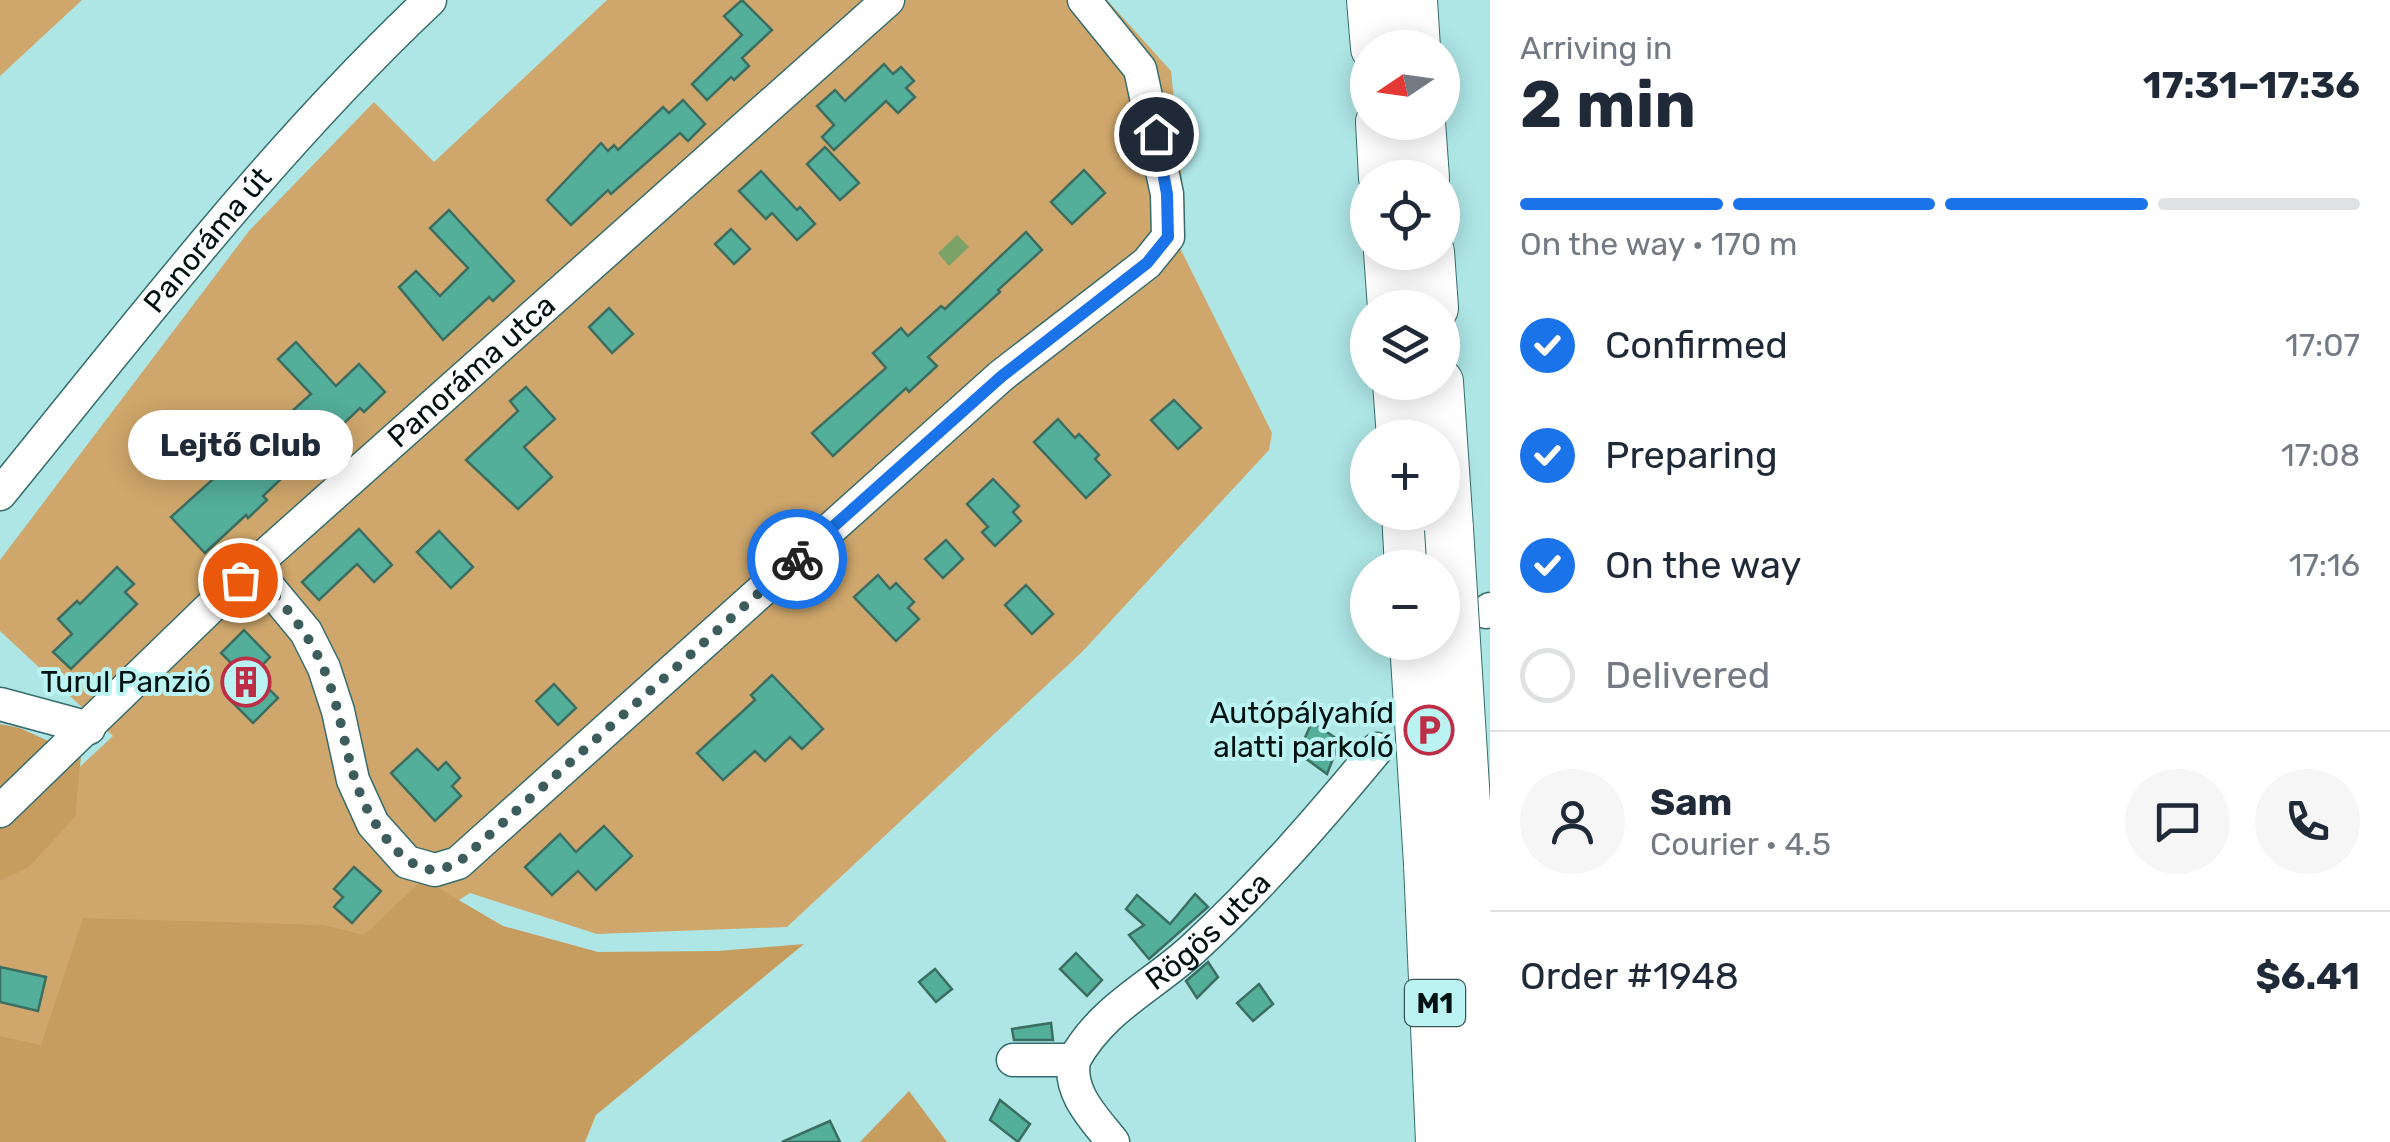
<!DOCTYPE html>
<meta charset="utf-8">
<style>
:root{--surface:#fff;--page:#f6f6f7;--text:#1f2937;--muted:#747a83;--line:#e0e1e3;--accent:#1a73e8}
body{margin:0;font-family:Rubik,sans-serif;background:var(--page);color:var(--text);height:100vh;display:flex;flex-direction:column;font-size:38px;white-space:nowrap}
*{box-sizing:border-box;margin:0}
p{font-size:32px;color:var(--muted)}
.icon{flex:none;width:55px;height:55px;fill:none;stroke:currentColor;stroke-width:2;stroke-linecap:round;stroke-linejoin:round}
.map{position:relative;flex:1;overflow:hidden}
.drawer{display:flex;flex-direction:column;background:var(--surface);width:900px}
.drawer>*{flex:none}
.needle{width:65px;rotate:257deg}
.fabs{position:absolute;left:1350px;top:30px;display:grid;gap:20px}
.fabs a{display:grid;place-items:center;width:110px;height:110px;border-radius:50%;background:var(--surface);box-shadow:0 5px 25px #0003;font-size:50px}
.pin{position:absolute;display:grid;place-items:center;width:85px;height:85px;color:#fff;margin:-42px;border:5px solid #fff;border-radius:50%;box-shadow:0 2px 10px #0007}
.courier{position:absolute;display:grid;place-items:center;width:100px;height:100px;margin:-50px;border:8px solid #1a73e8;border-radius:50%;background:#fff;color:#222;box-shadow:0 2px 12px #0007}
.bubble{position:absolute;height:70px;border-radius:35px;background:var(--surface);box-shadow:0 5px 25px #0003;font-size:32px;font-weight:700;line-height:70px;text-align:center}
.summary em{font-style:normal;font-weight:700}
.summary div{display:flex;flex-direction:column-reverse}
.summary{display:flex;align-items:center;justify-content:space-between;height:170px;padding:0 30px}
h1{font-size:65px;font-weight:700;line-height:75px}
.bar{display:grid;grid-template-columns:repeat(4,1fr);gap:15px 10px;align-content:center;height:120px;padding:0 30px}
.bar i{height:12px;border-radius:8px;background:var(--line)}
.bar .active{background:var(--accent)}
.bar p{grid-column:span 4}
.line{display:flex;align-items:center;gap:25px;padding:0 30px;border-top:2px solid var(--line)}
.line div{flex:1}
.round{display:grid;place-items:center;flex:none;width:105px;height:105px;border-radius:52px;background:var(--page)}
ol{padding:0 30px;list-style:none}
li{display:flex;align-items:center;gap:30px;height:110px}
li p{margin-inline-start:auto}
li .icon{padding:10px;border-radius:50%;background:var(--accent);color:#fff;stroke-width:4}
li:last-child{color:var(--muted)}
li i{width:55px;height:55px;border:5px solid var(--line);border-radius:50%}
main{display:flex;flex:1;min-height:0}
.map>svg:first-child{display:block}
.green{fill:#cfa76c}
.forest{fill:#c69d5f}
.water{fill:#7aa269}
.building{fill:#53ae9a;stroke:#3c6d61;stroke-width:2.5}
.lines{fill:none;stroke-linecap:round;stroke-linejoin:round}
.minor-casing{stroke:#366c6d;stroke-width:35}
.highway-casing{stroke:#366c6d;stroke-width:50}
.minor{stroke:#fff;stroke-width:32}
.highway{stroke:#fff;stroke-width:48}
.highway-bridge-casing{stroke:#366c6d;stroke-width:50;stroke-linecap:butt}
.highway-bridge{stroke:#fff;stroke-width:48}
.done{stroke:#3d5c5c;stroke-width:10;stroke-dasharray:0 18}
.route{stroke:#1a73e8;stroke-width:12}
.labels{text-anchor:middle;stroke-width:8;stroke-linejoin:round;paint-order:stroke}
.shield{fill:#bbf3f3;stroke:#385556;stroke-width:2.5}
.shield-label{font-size:28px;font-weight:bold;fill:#001112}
.street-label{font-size:30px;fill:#001112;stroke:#bbf3f3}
.poi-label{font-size:30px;fill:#001112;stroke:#bbf3f3;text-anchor:end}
</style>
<main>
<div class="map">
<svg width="1490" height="1142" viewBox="0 0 1490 1142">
<rect width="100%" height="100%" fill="#aee6e6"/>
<g class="green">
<polygon points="0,0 82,0 0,76"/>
<polygon points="607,0 1107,0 1171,71 1185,208 1180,248 1272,433 1269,450 1082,652 787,927 597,934 470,893 338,976 26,1093 0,1061 0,841 113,736 0,631 0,560 249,231 374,102 434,162"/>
</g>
<g class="forest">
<polygon points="0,724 20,728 81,756 75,817 29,867 0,881"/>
<polygon points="423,879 503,926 598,952 718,951 804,944 596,1115 585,1142 0,1142 0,1036 41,1045 83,918 324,925 364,935"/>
<polygon points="909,1091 947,1142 860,1142"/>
</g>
<polygon class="water" points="957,235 969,247 949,266 938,253"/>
<g class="building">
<polygon points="742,0 772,30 742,58 749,66 734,80 731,77 707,100 692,84 742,35 724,16"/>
<polygon points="884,64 893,74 901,67 914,81 906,88 915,97 898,113 886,101 834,150 822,137 834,125 817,106 835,90 845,101"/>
<polygon points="683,100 705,124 688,141 680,133 611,194 608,190 571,225 547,200 601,143 608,151 614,145 618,150 663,107 669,113"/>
<polygon points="825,147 859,183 840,200 807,164"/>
<polygon points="1084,170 1105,193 1072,224 1051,202"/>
<polygon points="761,171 797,210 800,207 815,224 797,240 772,213 766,219 739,191"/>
<polygon points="449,210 514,281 493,301 489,297 443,340 399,287 416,271 440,296 468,268 430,228"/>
<polygon points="731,229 750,249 734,264 715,244"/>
<polygon points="1026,232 1042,250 998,290 1000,292 928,357 937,366 909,392 906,388 833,456 812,433 886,368 873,353 901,328 908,336 941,306 945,309"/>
<polygon points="609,308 633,334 612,353 589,327"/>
<polygon points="296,342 336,386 359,364 385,392 364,412 360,408 319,447 317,445 263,496 267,500 248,518 246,515 205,553 171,517 232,462 238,469 292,418 289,414 311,394 278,359"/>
<polygon points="526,387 555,419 524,447 552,477 518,509 466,460 518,411 510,401"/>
<polygon points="1174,400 1201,428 1178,449 1151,420"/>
<polygon points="1058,419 1075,438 1079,434 1099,455 1095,459 1110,475 1086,498 1034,442"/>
<polygon points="993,479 1019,506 1013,512 1021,521 995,546 982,532 988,527 967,504"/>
<polygon points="359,529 392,565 374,582 357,564 319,600 302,582"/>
<polygon points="439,531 473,567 451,588 417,552"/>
<polygon points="946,540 963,559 943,578 925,559"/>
<polygon points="117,567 134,584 125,592 137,604 71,669 53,652 72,634 58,619 77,601 80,604"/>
<polygon points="878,575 890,589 896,583 914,602 908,608 919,619 896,641 854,597"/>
<polygon points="1026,585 1053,614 1032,634 1005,605"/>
<polygon points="244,630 270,657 254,674 278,698 253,723 228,698 236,689 223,676 233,665 221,653"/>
<polygon points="772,675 823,729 802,749 790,737 765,761 755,751 723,780 697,753 755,700 751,695"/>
<polygon points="554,684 576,708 558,725 536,701"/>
<polygon points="1312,722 1340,741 1327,774 1298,753"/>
<polygon points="417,749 438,770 446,762 460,778 452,786 461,796 435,821 391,773"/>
<polygon points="604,826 632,856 596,890 578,871 552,895 525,867 560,834 576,852"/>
<polygon points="354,867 381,891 352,923 334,907 343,897 334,889"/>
<polygon points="1195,894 1208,907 1149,959 1129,935 1144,925 1126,909 1137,895 1170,924"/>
<polygon points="1076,953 1102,980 1087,996 1060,969"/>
<polygon points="1208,962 1218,977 1197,998 1186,981"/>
<polygon points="0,967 46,977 38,1011 0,1002"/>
<polygon points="935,969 952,989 936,1002 919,982"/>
<polygon points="1259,984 1273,1004 1253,1021 1237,1003"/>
<polygon points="1051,1023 1053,1040 1014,1040 1012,1029"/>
<polygon points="1000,1100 1030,1124 1018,1142 990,1120"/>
<polygon points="830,1121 840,1142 782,1142"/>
</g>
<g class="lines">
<g class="minor-casing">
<g id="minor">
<path id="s1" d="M0,494C138,325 271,150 430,0"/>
<polyline points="252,567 306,632 324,668 338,711 353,780 373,824 407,862 435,870 458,863 1001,376 1147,263 1168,237 1167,194 1140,69 1084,0"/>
<polyline points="1486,612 1490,609"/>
<polyline points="0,704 89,728"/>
<path id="s2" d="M0,811L252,567L888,0"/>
<path id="s3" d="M1013,1060H1074C1103,1007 1155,985 1196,946C1262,885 1319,819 1377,749"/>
<path d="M1074,1060C1068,1093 1094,1118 1113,1142"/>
</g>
</g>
<g class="highway-casing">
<g id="highway">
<polyline points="1371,0 1375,48"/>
<polyline points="1413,0 1416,48"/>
<polyline points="1380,122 1383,178"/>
<polyline points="1421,122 1425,178"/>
<polyline points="1388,252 1392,308"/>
<polyline points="1430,252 1434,308"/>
<polyline points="1397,382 1401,438"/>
<polyline points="1439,382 1449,529"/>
<polyline points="1406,512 1409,568"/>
<polyline points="1469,851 1484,1142"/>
<polyline points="1428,864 1440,1142"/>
</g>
</g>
<use href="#minor" class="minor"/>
<use href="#highway" class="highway"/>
<g class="highway-bridge-casing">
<g id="highway-bridge">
<polyline points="1449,529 1469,851"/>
<polyline points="1414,642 1428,864"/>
</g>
</g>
<use href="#highway-bridge" class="highway-bridge"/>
</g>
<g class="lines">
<path class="done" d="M240,580L252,568C278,599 307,629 323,667C352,735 341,790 396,850C406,860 420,870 436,870C443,869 452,865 458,863L797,559"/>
<polyline class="route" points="797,559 1002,376 1147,263 1168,237 1167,194 1156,134"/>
</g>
<defs>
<g id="building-ring" transform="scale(2.5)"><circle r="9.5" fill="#bbf3f3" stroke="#be2d46" stroke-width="1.5"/><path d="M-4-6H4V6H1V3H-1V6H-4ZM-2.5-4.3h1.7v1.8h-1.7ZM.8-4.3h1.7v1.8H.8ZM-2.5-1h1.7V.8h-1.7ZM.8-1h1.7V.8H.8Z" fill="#be2d46"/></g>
<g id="parking-ring" transform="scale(2.5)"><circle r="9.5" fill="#bbf3f3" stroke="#be2d46" stroke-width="1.5"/><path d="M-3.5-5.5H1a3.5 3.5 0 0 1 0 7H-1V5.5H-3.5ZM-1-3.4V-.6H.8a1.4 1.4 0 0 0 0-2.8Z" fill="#be2d46"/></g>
</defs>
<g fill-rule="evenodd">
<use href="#building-ring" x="246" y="682"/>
<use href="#parking-ring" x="1429" y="730"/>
</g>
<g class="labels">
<rect class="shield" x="1405" y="980" width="60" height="46" rx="8"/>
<g class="shield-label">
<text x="1435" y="1013">M1</text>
</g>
<g class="street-label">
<text dy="10" stroke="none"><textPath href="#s1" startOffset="328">Panoráma út</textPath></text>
<text dy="10" stroke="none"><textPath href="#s2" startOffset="645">Panoráma utca</textPath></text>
<text dy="10" stroke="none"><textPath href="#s3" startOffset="248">Rögös utca</textPath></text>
</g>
<g class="poi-label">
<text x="211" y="692">Turul Panzió</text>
<text x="1394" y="723">Autópályahíd<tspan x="1394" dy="34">alatti parkoló</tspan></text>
</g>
</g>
</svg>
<div class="fabs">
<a><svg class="needle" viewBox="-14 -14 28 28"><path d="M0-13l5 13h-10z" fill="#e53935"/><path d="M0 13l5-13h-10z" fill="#747a83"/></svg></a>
<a><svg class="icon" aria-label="locate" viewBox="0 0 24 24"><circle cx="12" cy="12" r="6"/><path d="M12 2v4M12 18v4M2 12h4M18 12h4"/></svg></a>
<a><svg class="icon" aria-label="layers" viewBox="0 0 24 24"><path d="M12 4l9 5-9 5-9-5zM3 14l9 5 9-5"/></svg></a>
<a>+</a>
<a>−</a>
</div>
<div class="pin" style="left:240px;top:580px;background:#ea580c"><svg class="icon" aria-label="bag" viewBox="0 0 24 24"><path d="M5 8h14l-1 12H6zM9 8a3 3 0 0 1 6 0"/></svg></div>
<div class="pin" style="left:1156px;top:134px;background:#1f2937"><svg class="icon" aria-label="home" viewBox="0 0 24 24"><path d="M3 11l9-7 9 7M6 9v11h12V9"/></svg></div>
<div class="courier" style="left:797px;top:559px"><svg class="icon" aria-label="bike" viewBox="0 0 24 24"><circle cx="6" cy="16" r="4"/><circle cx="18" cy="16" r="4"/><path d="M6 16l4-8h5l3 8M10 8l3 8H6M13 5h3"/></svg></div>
<div class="bubble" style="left:128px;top:410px;width:225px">Lejtő Club</div>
</div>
<section class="drawer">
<div class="summary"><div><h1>2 min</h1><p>Arriving in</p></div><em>17:31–17:36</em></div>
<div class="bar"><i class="active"></i><i class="active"></i><i class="active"></i><i></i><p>On the way · 170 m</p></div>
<ol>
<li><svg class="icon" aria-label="check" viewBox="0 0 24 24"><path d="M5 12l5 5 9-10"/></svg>Confirmed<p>17:07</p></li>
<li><svg class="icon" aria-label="check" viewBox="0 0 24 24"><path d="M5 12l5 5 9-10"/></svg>Preparing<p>17:08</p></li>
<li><svg class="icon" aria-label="check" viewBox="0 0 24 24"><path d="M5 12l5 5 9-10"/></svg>On the way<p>17:16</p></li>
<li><i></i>Delivered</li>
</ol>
<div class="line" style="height:180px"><a class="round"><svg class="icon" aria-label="person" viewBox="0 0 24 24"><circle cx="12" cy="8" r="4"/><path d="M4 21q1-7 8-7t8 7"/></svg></a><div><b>Sam</b><p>Courier · 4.5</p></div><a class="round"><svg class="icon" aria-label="chat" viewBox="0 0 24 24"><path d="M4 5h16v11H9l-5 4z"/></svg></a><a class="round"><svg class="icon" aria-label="phone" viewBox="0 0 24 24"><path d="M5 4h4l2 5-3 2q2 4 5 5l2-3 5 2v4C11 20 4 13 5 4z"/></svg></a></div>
<div class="line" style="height:130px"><div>Order #1948</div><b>$6.41</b></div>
</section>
</main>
